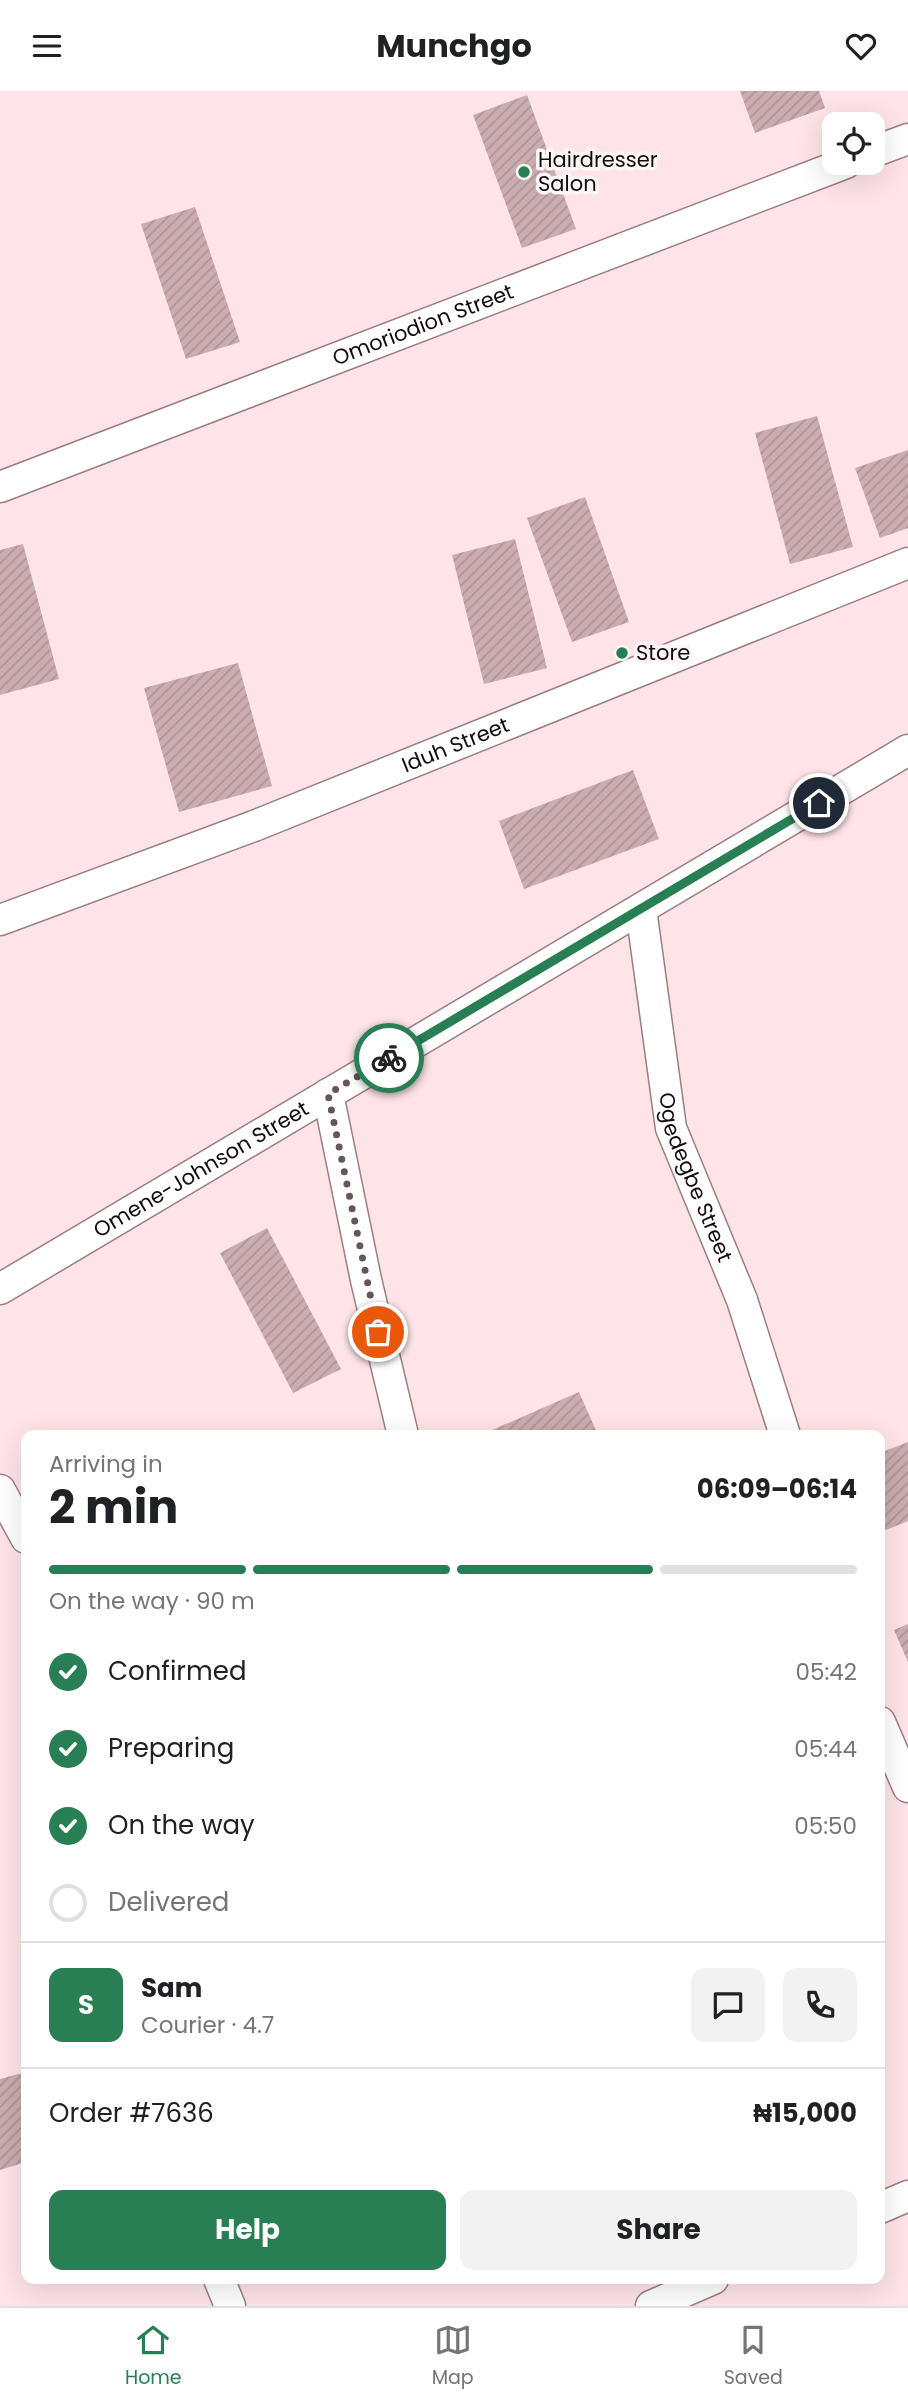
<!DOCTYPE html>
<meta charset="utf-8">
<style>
:root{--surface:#fff;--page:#f2f2f2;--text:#202124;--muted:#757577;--line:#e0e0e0;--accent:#287f53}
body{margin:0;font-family:Poppins,sans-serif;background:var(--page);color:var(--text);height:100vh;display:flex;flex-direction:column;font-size:26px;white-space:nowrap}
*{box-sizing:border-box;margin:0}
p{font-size:23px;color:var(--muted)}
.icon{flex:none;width:38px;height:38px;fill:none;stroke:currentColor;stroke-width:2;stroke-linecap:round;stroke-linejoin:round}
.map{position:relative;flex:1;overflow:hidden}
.details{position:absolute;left:21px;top:1339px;width:864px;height:854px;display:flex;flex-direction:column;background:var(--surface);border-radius:14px;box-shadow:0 7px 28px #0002}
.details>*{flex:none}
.controls{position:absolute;left:822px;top:21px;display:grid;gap:14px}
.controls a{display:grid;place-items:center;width:63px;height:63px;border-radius:14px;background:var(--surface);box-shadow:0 7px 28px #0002;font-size:35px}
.pin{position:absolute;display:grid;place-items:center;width:60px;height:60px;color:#fff;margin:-30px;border:4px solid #fff;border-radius:50%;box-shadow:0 2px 7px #0007}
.courier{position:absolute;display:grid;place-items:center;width:70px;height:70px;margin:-35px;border:5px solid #287f53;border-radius:50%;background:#fff;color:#222;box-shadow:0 2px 9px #0007}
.summary em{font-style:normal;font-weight:700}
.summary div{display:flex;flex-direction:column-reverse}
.summary{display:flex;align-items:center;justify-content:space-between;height:119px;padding:0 28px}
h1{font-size:46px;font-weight:700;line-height:52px}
.bar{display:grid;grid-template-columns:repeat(4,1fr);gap:10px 7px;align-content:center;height:84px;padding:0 28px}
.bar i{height:9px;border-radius:5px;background:var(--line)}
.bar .on{background:var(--accent)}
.bar p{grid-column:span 4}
.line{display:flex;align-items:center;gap:18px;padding:0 28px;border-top:2px solid var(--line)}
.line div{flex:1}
.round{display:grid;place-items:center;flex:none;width:74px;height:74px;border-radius:14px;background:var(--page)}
ol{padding:0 28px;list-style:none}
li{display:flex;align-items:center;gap:21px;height:77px}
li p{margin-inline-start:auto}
li .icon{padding:7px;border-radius:50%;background:var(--accent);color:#fff;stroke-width:4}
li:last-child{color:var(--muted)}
li i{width:38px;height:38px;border:4px solid var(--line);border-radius:50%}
.action{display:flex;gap:14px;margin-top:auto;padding:14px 28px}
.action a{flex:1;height:80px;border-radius:14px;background:var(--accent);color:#fff;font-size:28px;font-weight:700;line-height:80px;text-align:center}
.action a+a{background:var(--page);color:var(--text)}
header{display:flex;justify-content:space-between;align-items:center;height:91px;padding:0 28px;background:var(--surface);font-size:32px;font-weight:700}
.tab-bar{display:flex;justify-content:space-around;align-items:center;height:98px;border-top:2px solid var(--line);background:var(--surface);font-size:19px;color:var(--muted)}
.tab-bar a{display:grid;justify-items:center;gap:4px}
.tab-bar .on{color:var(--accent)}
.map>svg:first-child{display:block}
.building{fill:url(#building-hatch)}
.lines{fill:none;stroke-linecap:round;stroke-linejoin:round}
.minor-casing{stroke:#9b7e83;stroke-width:33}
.minor{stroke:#fff;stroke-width:30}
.done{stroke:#665659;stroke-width:7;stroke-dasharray:0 12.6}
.route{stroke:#287f53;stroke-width:9}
.poi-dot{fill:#287f53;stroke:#fdf6f7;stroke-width:2.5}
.labels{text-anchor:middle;stroke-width:7;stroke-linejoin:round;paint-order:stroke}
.poi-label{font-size:21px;fill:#140a0c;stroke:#fdf6f7;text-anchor:start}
.street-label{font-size:21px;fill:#140a0c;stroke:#fdf6f7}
</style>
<header><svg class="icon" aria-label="menu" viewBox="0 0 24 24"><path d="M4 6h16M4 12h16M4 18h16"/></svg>Munchgo<svg class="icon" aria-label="heart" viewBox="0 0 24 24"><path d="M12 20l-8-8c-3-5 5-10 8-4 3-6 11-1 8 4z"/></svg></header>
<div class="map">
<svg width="908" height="2215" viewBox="0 0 908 2215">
<defs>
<pattern id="building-hatch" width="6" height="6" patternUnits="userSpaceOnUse" patternTransform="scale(1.75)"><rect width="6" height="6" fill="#cbacb1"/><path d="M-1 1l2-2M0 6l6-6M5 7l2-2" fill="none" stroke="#ad9397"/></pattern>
</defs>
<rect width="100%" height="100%" fill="#fee4e8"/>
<g class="building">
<polygon points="740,0 819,0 825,17 755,42"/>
<polygon points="527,4 576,138 522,157 473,24"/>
<polygon points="195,116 240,251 186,268 141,133"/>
<polygon points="817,325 853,456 790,473 755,342"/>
<polygon points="908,359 908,437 880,447 855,377"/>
<polygon points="585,406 629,531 572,551 527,427"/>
<polygon points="515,448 547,577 484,593 452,464"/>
<polygon points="23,453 59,588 0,604 0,459"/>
<polygon points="238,572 272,695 179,721 144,597"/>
<polygon points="633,679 659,748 524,798 499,730"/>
<polygon points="267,1137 341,1278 293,1302 220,1162"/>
<polygon points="579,1301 598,1344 481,1344"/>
<polygon points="908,1351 908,1430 881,1441 880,1362"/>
<polygon points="908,1533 908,1571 894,1539"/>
<polygon points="26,1981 26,2071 0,2079 0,1988"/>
</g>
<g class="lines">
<g class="minor-casing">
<g id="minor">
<polyline points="873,61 908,48"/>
<path id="s1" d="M0,396L846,72"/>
<path id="s2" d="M641,818L671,1037L742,1209L785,1344"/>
<path id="s3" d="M0,829L254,735L908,472"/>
<polyline points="328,1003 366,1189 403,1344"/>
<path id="s4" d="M0,1198L908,659"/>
<polyline points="0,1399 26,1447"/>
<polyline points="880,1631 908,1696"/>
<polyline points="880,2117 908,2105"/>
<polyline points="219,2188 230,2215"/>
<polyline points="651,2215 713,2188"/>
</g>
</g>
<use href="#minor" class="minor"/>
</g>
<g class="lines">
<polyline class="done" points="378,1241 328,1003 389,967"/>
<polyline class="route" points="389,967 819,712"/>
</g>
<g class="poi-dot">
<circle cx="524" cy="81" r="7"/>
<circle cx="622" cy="562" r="7"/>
</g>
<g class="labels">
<g class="poi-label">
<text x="538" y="76">Hairdresser<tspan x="538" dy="24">Salon</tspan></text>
<text x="636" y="569">Store</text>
</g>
<g class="street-label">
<text dy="7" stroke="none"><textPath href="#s1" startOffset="453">Omoriodion Street</textPath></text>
<text dy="7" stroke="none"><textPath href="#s3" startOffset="488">Iduh Street</textPath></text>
<text dy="7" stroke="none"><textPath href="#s4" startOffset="234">Omene-Johnson Street</textPath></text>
<text dy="7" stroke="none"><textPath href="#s2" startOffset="275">Ogedegbe Street</textPath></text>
</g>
</g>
</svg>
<div class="controls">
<a><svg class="icon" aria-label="locate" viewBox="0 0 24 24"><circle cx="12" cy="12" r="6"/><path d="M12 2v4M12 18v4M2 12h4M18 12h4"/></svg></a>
</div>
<div class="pin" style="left:378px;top:1241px;background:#ea580c"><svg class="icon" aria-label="bag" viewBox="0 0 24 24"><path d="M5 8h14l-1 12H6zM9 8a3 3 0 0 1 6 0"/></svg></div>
<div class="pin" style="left:819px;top:712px;background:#1f2937"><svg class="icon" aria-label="home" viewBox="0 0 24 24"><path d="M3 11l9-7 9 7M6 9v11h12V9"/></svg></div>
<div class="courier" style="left:389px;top:967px"><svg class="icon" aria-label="bike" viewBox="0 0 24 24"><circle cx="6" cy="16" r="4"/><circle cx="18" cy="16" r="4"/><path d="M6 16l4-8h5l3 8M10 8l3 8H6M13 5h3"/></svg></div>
<section class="details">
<div class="summary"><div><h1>2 min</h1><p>Arriving in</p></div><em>06:09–06:14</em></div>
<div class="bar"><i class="on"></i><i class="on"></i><i class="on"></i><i></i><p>On the way · 90 m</p></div>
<ol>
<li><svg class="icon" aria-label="check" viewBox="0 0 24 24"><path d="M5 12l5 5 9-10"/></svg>Confirmed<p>05:42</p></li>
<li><svg class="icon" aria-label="check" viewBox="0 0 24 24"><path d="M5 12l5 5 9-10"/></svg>Preparing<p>05:44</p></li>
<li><svg class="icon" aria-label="check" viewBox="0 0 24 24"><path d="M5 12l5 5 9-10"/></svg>On the way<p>05:50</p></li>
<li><i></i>Delivered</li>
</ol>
<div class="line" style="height:126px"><b class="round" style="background:var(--accent);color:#fff">S</b><div><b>Sam</b><p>Courier · 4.7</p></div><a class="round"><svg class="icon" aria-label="chat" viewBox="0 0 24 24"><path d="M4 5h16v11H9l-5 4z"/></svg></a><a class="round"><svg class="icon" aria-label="phone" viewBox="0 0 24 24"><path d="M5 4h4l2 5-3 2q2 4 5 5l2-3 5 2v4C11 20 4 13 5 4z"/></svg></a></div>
<div class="line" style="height:91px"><div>Order #7636</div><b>₦15,000</b></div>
<div class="action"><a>Help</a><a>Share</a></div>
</section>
</div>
<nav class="tab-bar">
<a class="on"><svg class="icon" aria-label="home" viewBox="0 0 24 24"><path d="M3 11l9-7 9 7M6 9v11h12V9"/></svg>Home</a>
<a><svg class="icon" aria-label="map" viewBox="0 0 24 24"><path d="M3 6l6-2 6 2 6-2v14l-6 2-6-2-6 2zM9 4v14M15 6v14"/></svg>Map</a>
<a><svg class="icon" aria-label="saved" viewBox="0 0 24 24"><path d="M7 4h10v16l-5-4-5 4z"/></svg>Saved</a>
</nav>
